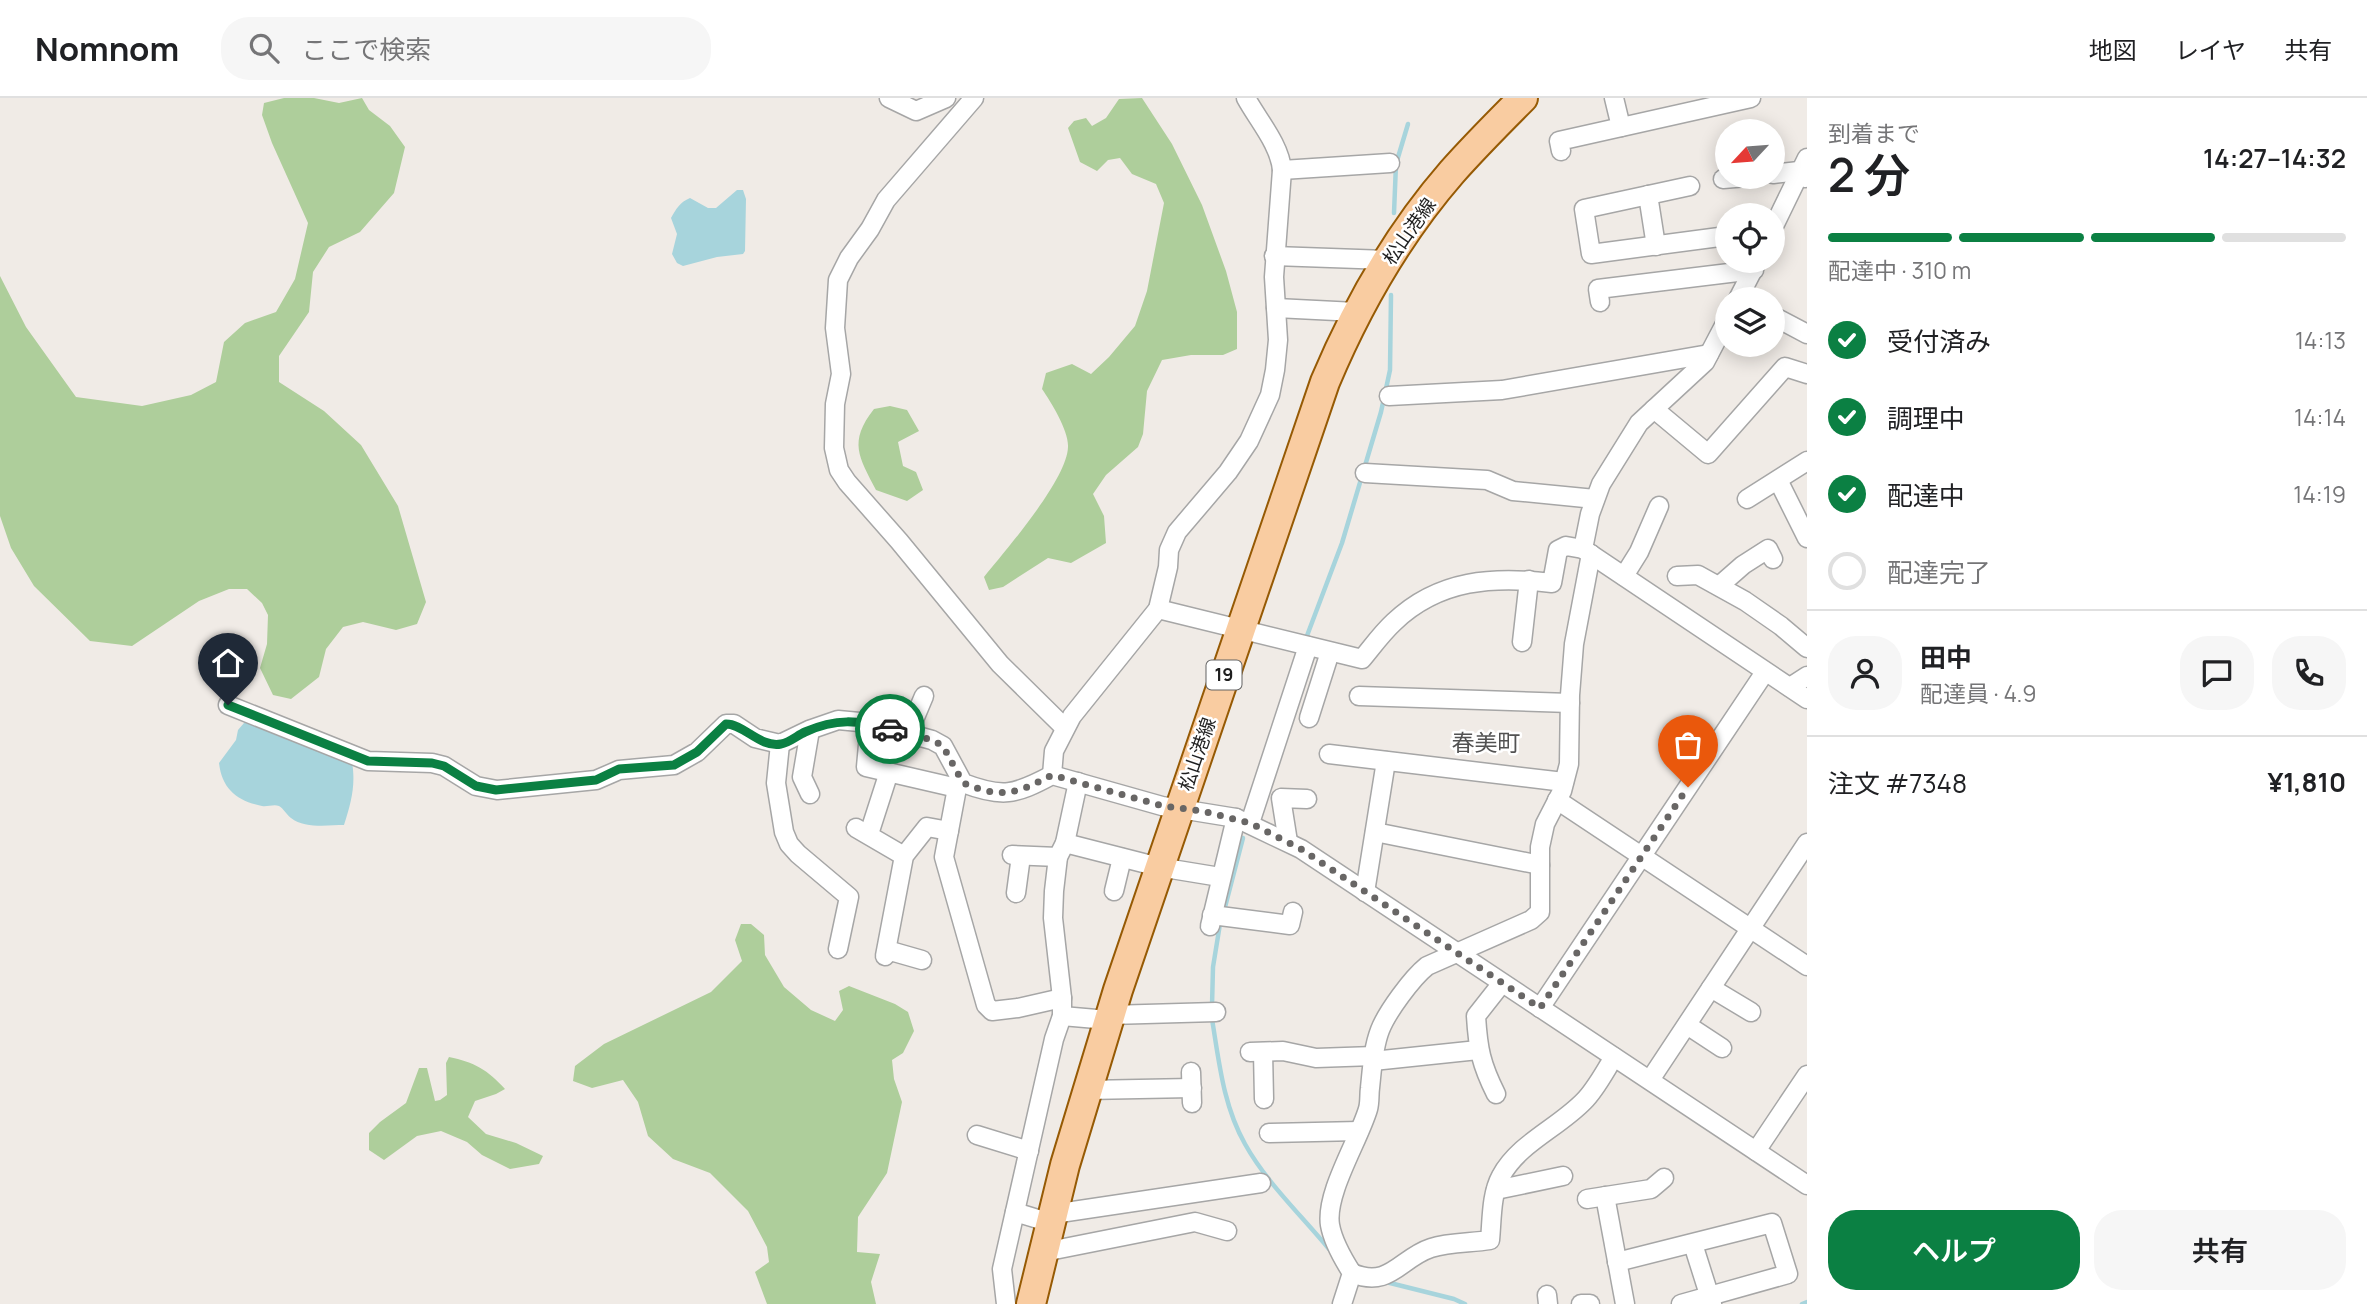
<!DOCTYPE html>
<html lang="ja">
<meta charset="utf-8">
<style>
:root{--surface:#fff;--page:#f6f6f6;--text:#202124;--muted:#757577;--line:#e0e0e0;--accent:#0b8043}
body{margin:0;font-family:Manrope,"Noto Sans JP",sans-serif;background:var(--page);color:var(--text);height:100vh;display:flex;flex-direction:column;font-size:26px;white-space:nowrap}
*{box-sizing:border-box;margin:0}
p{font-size:23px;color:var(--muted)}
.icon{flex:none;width:38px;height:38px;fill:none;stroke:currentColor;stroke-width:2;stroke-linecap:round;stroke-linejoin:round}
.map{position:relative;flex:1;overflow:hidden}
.panel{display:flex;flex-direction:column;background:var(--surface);width:560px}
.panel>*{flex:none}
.needle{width:46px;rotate:244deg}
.buttons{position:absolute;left:1715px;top:21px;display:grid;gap:14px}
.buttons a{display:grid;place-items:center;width:70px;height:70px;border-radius:50%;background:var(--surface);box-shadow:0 4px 18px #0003;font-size:35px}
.pin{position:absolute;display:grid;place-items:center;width:60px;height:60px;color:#fff;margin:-72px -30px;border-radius:50% 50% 50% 0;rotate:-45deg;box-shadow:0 0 7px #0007}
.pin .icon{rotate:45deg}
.courier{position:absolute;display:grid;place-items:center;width:70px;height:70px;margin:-35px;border:5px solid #0b8043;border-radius:50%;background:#fff;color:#222;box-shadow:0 2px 9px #0007}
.overview em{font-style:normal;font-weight:600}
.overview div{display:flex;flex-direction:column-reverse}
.overview{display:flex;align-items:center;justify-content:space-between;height:119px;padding:0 21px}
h1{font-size:46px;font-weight:600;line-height:52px}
.bar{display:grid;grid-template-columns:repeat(4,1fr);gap:10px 7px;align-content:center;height:84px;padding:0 21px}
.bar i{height:9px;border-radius:5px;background:var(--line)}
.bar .on{background:var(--accent)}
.bar p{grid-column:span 4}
.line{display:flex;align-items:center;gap:18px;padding:0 21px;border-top:2px solid var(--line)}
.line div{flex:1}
.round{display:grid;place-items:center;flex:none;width:74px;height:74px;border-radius:28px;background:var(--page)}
ol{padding:0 21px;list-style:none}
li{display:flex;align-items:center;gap:21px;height:77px}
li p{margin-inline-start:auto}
li .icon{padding:7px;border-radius:50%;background:var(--accent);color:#fff;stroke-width:4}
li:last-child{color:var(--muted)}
li i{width:38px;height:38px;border:4px solid var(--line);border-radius:50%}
.primary-button{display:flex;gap:14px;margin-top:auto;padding:14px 21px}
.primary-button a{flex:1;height:80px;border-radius:28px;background:var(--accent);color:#fff;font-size:28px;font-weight:600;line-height:80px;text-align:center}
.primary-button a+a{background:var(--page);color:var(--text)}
header{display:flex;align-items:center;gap:42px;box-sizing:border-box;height:98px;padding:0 35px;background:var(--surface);border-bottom:2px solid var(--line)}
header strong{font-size:33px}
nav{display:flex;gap:38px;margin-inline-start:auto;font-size:24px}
.search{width:490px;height:63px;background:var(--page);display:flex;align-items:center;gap:18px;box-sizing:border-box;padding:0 24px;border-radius:28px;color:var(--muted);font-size:26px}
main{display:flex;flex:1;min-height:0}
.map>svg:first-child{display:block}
.forest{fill:#aece9b}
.water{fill:#a7d4dc}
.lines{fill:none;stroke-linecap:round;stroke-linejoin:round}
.stream{stroke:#a7d4dc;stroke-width:4.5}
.street-casing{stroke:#a6a6a6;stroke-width:21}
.primary-casing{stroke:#965a04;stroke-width:32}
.street{stroke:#fff;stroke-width:18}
.primary{stroke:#f9cca1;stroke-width:28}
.done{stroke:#686665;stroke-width:7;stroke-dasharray:0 12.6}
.route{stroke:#0b8043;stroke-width:9}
.labels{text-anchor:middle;stroke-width:5;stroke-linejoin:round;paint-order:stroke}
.shield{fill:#fff;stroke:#626262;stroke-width:2}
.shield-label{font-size:18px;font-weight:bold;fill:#1f1f1f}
.street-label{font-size:19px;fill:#1f1f1f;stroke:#fff}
.quarter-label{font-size:23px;fill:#525252;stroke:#fff}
</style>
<header>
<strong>Nomnom</strong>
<div class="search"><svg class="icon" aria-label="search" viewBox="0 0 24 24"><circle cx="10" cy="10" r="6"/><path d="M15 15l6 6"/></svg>ここで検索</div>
<nav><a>地図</a><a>レイヤ</a><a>共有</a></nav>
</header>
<main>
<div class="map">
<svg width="1807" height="1206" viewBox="0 0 1807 1206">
<rect width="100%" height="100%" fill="#f0ebe6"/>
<g class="forest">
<polygon points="284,0 314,0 339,5 362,0 369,12 390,28 405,49 394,95 360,134 329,149 313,174 309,214 279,258 279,284 324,313 361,347 398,408 426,504 417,526 396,532 363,524 343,529 326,551 319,579 291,601 273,597 260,570 267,546 268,517 262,505 247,491 229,491 199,503 132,548 90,543 34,488 11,450 0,418 0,178 26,229 76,299 142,308 191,297 216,284 224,244 245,225 276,214 295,181 308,125 272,45 262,17 264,5"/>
<path d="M1142,0L1172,46L1202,107L1226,173L1237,214V251L1223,257H1191L1162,262L1147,293L1143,336L1138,349L1106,377L1093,396L1104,418L1106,445L1071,465L1048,460L1003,489L989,492L984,479C1005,453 1067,382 1068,349C1069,333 1051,304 1042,291L1046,275L1072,266L1091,276L1109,259L1135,228L1147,193L1164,105L1156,86L1132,76L1120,60L1108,62L1097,73L1080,64L1068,30L1074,23L1086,20L1092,28L1106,20L1119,1Z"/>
<path d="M890,308L907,312L919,333L898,344L903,368L916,374L923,392L907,403L876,392C859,359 848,344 874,311Z"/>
<polygon points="741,826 751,826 764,837 765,857 784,889 811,912 835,923 843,912 839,893 849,888 895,906 908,914 914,933 903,955 892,962 894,981 902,1004 887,1075 858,1119 857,1154 880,1156 871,1184 876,1206 767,1206 755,1174 769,1164 767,1149 748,1113 710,1075 673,1061 648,1038 638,1004 623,982 592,990 573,983 575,968 604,946 711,894 742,863 735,842"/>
<path d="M449,959C474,964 488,972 505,991L496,996L475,1003L468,1019L486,1036L516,1045L543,1058L539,1066L510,1071L482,1057L467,1044L441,1033L417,1038L384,1062L369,1052V1035L380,1024L406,1005L419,970H427L435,1003L440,1002L447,997L446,965Z"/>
</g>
<g class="water">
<path d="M737,92H743L746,101L745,153L743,156L717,159L683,168L677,165L672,156L677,136L671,120C676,111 680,104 690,100L708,110H716Z"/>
<path d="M250,623L352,664C356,687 351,705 344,727C329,727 305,731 291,720C287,717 283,710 279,708C274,706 267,709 262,708C237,703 222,691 219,665L236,642L238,632L244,625Z"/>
</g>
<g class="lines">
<g class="stream">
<polyline points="1394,115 1396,66 1408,26"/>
<polyline points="1305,543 1342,445 1381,314 1390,272 1391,197"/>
<polyline points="1224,813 1243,740"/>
<polyline points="1212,908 1213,869 1220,826"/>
<path d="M1212,921C1219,963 1223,1007 1245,1046C1266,1084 1301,1117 1329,1151"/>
<polyline points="1386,1184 1454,1201 1465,1206"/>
<polyline points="1802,1206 1807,1204"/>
</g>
<g class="street-casing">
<g id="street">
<polyline points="889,0 916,13 946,0"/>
<polyline points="974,0 886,102 870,131 849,160 838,182 835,230 841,276 835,306 834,350 839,372 847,384 899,443 1000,566 1065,630"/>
<polyline points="1614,0 1621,29"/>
<polyline points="1561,53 1559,43 1751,0"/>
<polyline points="1282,72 1390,65"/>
<polyline points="1773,76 1799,73 1805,80"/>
<polyline points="1723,81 1747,79"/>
<polyline points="1690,88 1584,111 1591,156 1727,138"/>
<polyline points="1648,97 1656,148"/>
<polyline points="1773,130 1807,60"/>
<polyline points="1274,158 1387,162"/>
<polyline points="1738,201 1757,164"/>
<polyline points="1600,204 1598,191 1754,172"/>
<polyline points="1276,210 1356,214"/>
<polyline points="1773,218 1807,236"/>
<polyline points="1389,298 1502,292 1709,256"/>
<polyline points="1654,311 1708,356 1785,269 1807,276"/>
<polyline points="1365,375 1487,382 1513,393 1595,401"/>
<polyline points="1778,382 1807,440"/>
<polyline points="1747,401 1807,363"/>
<polyline points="1583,451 1590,416 1601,386 1639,325 1705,264 1727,222"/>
<polyline points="1624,478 1639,454 1659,408"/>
<polyline points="1677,478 1698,477 1745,503 1781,528 1807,550"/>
<polyline points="1719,488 1743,467 1768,451 1773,461"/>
<path d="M1158,511L1362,561C1372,549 1382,535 1394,524C1439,481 1494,478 1552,485L1558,452L1566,448L1583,451L1807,601"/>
<polyline points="1522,544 1529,482"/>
<polyline points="1790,589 1807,578"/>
<polyline points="1359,598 1570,605"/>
<path d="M228,607L368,663L432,665L444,668L476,688L497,692L596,682L619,672L674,667L697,654L726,626H734L755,640L780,646L809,632L838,622L870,625L932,642L943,648L963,685C1002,700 1015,697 1052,677L1162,708L1236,720L1301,751L1807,1087"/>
<polyline points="1309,620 1330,554"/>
<polyline points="870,625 866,669 957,690"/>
<polyline points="908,636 924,598"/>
<polyline points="780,646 776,685 784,734 789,746 798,756 849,799 838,851"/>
<polyline points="1329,656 1564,684"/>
<path d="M1052,677L1054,653L1072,618L1158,511L1168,469L1169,452L1177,434L1228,374L1249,343L1270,297L1275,272L1278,242L1274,179L1282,72C1280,47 1258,22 1246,0"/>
<polyline points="963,685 957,690 944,759 986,907 992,913 1018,910 1062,900"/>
<polyline points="810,696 802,679 810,632"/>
<polyline points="1557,702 1807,868"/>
<polyline points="1250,725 1308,548"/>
<polyline points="856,730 904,758"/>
<polyline points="1375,734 1540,767"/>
<polyline points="869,736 889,674"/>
<polyline points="1288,744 1281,700 1307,701"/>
<polyline points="1065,745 1159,769 1220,779"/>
<polyline points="1012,757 1058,759"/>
<polyline points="1114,793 1122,760"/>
<polyline points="1365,794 1386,663"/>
<polyline points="1016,795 1021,758"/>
<polyline points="1212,817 1290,827 1293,814"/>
<polyline points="1210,828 1236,720"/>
<polyline points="887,852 922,862"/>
<polyline points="885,858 904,758 927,729 949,733"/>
<polyline points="1711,890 1751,914"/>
<polyline points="1540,910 1765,574"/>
<polyline points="1110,917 1216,914"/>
<polyline points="1062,918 1108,922"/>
<polyline points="1687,927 1722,950"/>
<polyline points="1250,954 1283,953 1316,960 1374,958"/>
<polyline points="1263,954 1264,1001"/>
<polyline points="1373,963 1478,952"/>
<polyline points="1191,974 1192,1005"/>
<polyline points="1650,982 1807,745"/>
<polyline points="1086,992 1192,990"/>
<path d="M1496,996C1481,966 1478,951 1476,918L1502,885"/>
<polyline points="1269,1035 1359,1033"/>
<polyline points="977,1037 1029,1053"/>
<polyline points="1756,1053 1807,977"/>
<polyline points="1496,1092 1563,1078"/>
<polyline points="1605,1098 1625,1206"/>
<polyline points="1587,1101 1651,1091 1664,1080"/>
<polyline points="1015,1114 1051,1125"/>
<polyline points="1053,1116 1261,1085"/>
<polyline points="1693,1146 1712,1206"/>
<polyline points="1044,1154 1195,1124 1227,1133"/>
<polyline points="1617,1164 1772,1125 1788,1176 1681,1206"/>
<path d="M1352,1175C1390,1191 1400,1160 1431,1150C1449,1144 1471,1145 1490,1142C1492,1122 1491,1096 1501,1078C1519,1045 1558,1030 1584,1003C1596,991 1605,973 1614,959"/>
<polyline points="1547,1197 1548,1206"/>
<polyline points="1006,1206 1002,1171 1054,941 1062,918 1062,900 1053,820 1054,793 1058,759 1065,745 1078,684"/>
<path d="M1342,1206L1352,1175C1343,1161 1333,1144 1330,1127C1325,1095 1359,1042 1368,1011C1370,1004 1369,997 1370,990C1372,971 1373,950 1380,932C1387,914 1412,880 1427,868L1531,822L1540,814V749L1545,726L1562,693L1569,666L1570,597L1574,546L1591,456"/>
<polyline points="1581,1206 1590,1206"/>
</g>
</g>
<g class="primary-casing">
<path id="primary" d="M1031,1206L1065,1067L1118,892L1325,284C1357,208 1398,136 1452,74C1475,48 1499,24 1523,0"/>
</g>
<use href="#street" class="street"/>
<use href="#primary" class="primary"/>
</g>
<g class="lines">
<path class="done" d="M890,631L932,642L943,648L963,685C1002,701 1016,696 1052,677L1163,708L1202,713L1250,725L1301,751L1540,910L1688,689"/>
<path class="route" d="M228,607L368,663L432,665L444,668L476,688L496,692L596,682L619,671L674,667L697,654L726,626C744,626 760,650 781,646C789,645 798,637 805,634C836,620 858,622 890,631"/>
</g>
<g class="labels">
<rect class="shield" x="1206.5" y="562.5" width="35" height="29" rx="5"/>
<g class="shield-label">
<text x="1224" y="583">19</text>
</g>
<g class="street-label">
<text transform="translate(1409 133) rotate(-55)" y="7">松山港線</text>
<text transform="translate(1197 656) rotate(-71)" y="7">松山港線</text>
</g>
<g class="quarter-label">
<text x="1486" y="653">春美町</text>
</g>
</g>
</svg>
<div class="buttons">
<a><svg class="needle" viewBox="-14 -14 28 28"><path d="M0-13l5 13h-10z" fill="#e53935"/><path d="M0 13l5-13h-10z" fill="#757577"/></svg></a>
<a><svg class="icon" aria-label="locate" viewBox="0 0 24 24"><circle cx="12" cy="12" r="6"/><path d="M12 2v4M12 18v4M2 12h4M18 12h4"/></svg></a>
<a><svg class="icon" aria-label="layers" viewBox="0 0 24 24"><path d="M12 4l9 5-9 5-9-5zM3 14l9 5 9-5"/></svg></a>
</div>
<div class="pin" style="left:1688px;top:689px;background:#ea580c"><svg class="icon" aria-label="bag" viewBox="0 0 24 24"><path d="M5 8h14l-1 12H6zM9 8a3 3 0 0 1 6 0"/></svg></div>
<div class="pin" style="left:228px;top:607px;background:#1f2937"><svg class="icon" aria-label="home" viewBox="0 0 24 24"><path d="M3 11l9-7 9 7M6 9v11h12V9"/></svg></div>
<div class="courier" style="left:890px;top:631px"><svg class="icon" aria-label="car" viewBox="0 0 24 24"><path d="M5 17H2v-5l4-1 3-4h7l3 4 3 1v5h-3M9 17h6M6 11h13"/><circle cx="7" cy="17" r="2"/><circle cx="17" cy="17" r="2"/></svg></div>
</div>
<section class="panel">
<div class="overview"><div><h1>2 分</h1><p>到着まで</p></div><em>14:27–14:32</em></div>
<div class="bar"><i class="on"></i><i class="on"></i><i class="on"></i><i></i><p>配達中 · 310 m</p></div>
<ol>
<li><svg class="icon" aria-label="check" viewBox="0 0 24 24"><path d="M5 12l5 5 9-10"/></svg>受付済み<p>14:13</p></li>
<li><svg class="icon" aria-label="check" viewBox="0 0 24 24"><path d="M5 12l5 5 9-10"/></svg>調理中<p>14:14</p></li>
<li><svg class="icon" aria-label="check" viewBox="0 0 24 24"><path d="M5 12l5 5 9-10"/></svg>配達中<p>14:19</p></li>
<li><i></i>配達完了</li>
</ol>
<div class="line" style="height:126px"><a class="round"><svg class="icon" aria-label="person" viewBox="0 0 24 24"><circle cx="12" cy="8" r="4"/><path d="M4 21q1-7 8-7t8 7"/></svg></a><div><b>田中</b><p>配達員 · 4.9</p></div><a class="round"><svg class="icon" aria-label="chat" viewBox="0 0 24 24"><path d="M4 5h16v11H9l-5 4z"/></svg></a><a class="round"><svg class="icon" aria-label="phone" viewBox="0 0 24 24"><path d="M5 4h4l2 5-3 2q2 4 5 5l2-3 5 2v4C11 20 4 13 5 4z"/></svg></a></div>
<div class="line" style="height:91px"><div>注文 #7348</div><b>¥1,810</b></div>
<div class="primary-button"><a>ヘルプ</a><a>共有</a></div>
</section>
</main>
